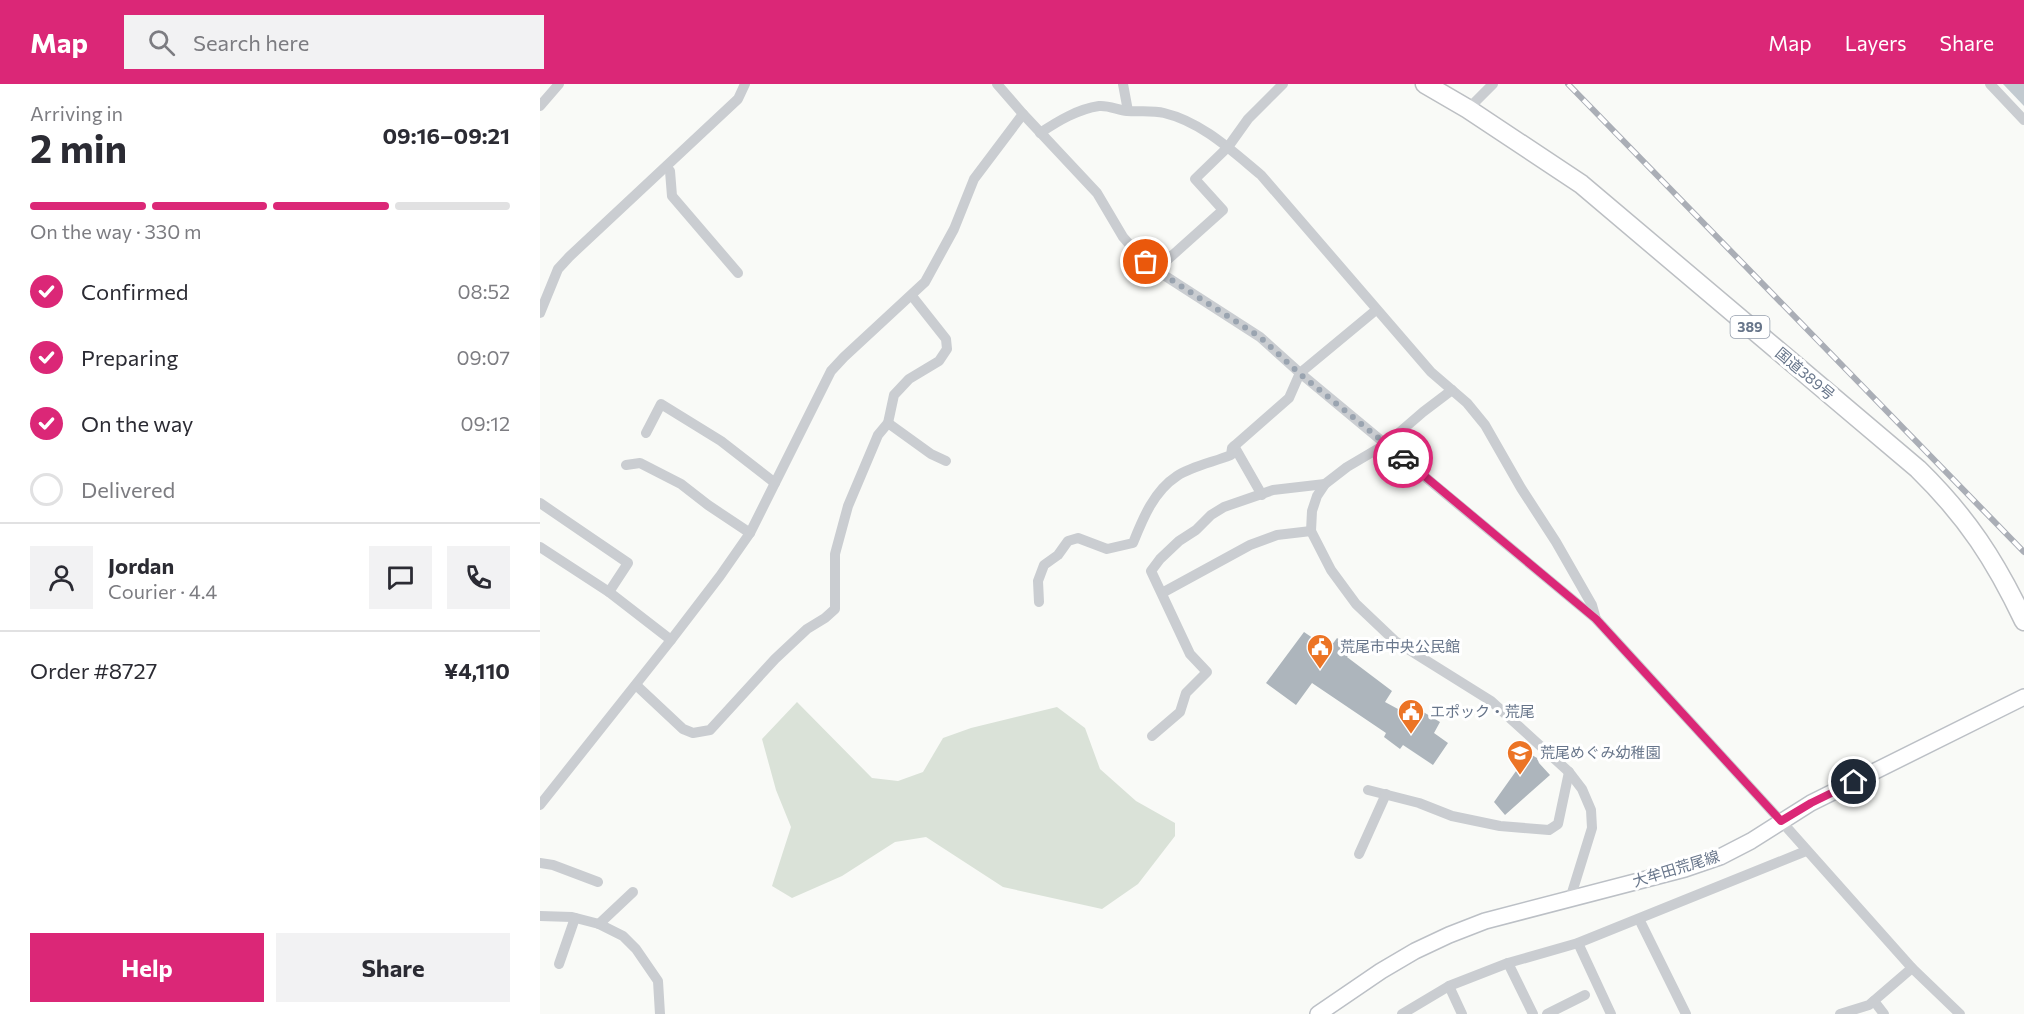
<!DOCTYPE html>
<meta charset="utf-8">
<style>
:root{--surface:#fff;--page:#f2f2f3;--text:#2b2b33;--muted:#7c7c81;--line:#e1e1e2;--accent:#db2777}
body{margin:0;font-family:Commissioner,"Noto Sans JP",sans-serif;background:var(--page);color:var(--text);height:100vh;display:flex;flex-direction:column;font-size:22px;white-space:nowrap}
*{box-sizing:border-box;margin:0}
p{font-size:20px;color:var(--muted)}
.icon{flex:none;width:33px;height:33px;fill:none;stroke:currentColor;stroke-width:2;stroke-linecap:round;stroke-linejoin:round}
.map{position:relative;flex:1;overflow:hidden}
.details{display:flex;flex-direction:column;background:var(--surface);width:540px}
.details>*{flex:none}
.pin{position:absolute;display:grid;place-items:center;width:51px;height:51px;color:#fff;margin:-26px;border:3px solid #fff;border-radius:50%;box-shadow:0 2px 6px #0007}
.courier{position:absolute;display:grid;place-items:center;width:60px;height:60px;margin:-30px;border:4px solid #db2777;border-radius:50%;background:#fff;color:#222;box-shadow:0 2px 8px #0007}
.head em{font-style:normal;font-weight:700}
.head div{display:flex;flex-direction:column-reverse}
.head{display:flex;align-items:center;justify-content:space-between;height:102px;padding:0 30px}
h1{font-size:39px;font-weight:700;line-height:45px}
.bar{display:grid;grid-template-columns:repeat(4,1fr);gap:9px 6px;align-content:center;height:72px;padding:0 30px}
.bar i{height:8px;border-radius:4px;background:var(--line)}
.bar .active{background:var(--accent)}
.bar p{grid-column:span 4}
.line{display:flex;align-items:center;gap:15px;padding:0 30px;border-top:2px solid var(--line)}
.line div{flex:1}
.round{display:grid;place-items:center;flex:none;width:63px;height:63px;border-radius:0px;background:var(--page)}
ol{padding:0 30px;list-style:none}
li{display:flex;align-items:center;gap:18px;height:66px}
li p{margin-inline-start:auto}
li .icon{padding:6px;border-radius:50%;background:var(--accent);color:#fff;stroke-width:4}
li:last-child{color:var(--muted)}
li i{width:33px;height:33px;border:3px solid var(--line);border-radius:50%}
.cta{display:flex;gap:12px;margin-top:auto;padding:12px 30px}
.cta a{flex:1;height:69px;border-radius:0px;background:var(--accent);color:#fff;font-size:24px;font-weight:700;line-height:69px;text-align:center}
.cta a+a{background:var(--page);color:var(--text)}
header{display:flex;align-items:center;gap:36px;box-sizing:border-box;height:84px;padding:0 30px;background:var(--accent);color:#fff}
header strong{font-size:28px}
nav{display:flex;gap:33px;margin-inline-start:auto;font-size:21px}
.search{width:420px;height:54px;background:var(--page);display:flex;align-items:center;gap:15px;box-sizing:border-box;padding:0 21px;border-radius:0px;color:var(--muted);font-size:22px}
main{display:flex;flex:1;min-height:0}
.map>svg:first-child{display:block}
.green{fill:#dae2d8}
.water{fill:#c2cad0}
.building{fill:#adb5bc}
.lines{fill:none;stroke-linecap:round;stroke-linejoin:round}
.secondary-casing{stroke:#bcc0c6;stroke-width:18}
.trunk-casing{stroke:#bcbfc3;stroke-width:21}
.minor{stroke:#cacdd1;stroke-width:10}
.secondary{stroke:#fff;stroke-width:15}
.trunk{stroke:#fff;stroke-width:18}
.rail-casing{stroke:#aaaeb6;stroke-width:6}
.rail{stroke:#fff;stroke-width:4;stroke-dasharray:11;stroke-linecap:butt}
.done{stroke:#9aa4b0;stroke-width:6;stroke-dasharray:0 10.8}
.route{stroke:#db2777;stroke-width:8}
.labels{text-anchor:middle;stroke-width:6;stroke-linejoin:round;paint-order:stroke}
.shield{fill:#fff;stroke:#959ead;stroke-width:1.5}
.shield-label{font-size:14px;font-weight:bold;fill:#67758a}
.street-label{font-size:15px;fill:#67758a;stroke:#fff}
.poi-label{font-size:15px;fill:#67758a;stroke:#fff;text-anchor:start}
</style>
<header>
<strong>Map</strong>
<div class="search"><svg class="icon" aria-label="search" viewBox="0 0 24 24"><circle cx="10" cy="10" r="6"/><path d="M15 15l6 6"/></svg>Search here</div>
<nav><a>Map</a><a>Layers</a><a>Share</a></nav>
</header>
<main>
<section class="details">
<div class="head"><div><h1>2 min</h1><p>Arriving in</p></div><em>09:16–09:21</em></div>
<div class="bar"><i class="active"></i><i class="active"></i><i class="active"></i><i></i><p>On the way · 330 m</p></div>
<ol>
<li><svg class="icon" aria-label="check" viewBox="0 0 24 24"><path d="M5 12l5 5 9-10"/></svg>Confirmed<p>08:52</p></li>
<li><svg class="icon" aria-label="check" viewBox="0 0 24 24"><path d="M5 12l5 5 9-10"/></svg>Preparing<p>09:07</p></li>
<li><svg class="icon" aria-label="check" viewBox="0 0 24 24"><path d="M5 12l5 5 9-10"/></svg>On the way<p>09:12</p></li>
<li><i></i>Delivered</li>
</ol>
<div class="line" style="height:108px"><a class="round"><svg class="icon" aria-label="person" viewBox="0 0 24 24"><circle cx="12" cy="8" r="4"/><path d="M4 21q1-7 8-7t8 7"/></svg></a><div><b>Jordan</b><p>Courier · 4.4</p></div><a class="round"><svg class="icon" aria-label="chat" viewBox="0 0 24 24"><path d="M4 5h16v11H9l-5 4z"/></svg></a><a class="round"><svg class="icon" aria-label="phone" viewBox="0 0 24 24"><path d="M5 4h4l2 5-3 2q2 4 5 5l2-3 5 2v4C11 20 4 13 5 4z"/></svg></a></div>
<div class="line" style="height:78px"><div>Order #8727</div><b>¥4,110</b></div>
<div class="cta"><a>Help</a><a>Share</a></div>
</section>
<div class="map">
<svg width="1484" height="930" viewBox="0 0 1484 930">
<rect width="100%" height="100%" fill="#f9faf7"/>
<polygon class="green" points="257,618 332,694 358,697 383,688 403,654 431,644 517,623 545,644 560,685 596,717 635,739 635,752 598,800 562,825 463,803 386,753 355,758 302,792 252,814 232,802 251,743 236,706 222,655"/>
<polygon class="water" points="1463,0 1484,0 1484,22"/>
<g class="building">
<polygon points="764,548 789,565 797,554 813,565 807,573 852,607 845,618 869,631 875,623 900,638 894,649 908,659 893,681 863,661 860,665 844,653 846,649 772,599 756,621 726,599"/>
<polygon points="990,670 997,674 999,679 1010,691 965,731 954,718 981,680 982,674"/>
</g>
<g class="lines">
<g class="secondary-casing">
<polyline id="secondary" points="778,930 841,887 875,867 909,851 945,837 1145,785 1180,773 1211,757 1271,719 1484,613"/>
</g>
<g class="trunk-casing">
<path id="trunk" d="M885,0L928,25L1041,100L1378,385C1427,433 1455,476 1484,537"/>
</g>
<g class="minor">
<polyline points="457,0 483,30 557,109 583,153 597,169 616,186 720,253 760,289 1056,535 1241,737 1372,884 1420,930"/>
<polyline points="583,0 588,27"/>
<polyline points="1450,0 1484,36"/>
<polyline points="0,22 19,0"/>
<polyline points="928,25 953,0"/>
<path d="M500,49C518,37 538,25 559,22C568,21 578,26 587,27C599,28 612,26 624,29C662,38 692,67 721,91L891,288L927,319L945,341L981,404L1016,458L1052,521L1056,535"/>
<polyline points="126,83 130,87 132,112 198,189"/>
<polyline points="616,186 683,126 655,95 688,63 708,35 743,0"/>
<polyline points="0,229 18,185 29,173 198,15 205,0"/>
<polyline points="912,306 883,328 846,360 807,383 785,400 777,412 772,427 771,447 791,486 816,520 855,557 951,617 1029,688 1042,705 1051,726 1052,744 1030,815"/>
<polyline points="348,339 391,370 406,377"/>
<polyline points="106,349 121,320 181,357 235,399"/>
<polyline points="694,362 722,411"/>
<polyline points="86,381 100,379 141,400 168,421 210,449"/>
<polyline points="0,419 88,479 69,508"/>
<polyline points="0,463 69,508 131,556"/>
<polyline points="622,509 710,461 737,451 771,447"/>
<path d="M499,518L498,497L504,481L518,471L528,457L538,454L567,465L593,459C603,434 614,407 637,392C652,382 674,378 691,371L692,364L749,314L760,289L836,226"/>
<polyline points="96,601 143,645 153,649 170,646 235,575 267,545 285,534 295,525 295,470 308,422 338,351 348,339 354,311 369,295 399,277 407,265 406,255 372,212"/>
<polyline points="612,652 640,628 646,609 667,588 650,570 611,487 620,475 639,457 656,446 671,431 684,423 733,406 785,400"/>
<polyline points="828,706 879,719 912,732 960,742 1009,746 1018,740 1029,688"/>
<polyline points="0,721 131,556 180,492 210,449 291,287 304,273 385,198 414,145 434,95 483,30"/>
<polyline points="819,770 846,710"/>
<polyline points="0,779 13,781 58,798"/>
<polyline points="0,832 32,833 59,840 83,852 96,865 118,897 120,930"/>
<polyline points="1099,835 1146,930"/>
<polyline points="59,840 93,808"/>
<polyline points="1038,859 1071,930"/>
<polyline points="968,879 993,930"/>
<polyline points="19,880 35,834"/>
<polyline points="909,902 922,930"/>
<polyline points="1334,917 1344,930"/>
<polyline points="862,930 909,902 968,879 1038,859 1266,767"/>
<polyline points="1007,930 1045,911"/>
<polyline points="1300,930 1329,921 1372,884"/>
</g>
<use href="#secondary" class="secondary"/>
<use href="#trunk" class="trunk"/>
<g class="rail-casing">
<polyline id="rail" points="1028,0 1484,468"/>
</g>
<use href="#rail" class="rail"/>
</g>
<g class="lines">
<polyline class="done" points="606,178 616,186 720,253 760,290 863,374"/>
<polyline class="route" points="863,374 1056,535 1241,737 1271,719 1314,698"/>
</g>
<defs>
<g id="civic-pin" transform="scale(1.35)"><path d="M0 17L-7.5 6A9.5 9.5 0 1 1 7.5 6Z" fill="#ec7425" stroke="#fff"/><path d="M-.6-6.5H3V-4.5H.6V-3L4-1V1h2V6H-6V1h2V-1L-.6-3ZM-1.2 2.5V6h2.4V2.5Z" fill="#fff"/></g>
<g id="school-pin" transform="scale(1.35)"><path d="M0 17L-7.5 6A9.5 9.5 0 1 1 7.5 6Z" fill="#ec7425" stroke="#fff"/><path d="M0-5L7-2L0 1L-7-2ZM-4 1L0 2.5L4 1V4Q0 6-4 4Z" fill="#fff"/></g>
</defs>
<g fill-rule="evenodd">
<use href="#civic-pin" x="780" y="563"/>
<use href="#civic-pin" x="871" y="628"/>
<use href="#school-pin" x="980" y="669"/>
</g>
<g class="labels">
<rect class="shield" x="1190.5" y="232" width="39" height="22" rx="4.5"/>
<g class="shield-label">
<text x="1210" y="248">389</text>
</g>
<g class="street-label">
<text transform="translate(1265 290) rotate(40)" y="5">国道389号</text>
<text transform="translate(1136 785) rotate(-17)" y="5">大牟田荒尾線</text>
</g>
<g class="poi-label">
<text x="800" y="568">荒尾市中央公民館</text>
<text x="890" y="633">エポック・荒尾</text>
<text x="1000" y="674">荒尾めぐみ幼稚園</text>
</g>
</g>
</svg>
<div class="pin" style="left:606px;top:178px;background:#ea580c"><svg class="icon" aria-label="bag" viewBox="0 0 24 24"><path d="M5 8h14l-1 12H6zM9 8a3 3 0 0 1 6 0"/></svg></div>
<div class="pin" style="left:1314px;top:698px;background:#1f2937"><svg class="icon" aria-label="home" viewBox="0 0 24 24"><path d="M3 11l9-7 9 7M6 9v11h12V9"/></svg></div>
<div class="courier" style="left:863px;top:374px"><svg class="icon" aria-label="car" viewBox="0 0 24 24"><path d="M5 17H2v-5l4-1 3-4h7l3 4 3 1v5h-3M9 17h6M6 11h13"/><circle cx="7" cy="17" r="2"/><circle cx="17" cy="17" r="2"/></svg></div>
</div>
</main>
